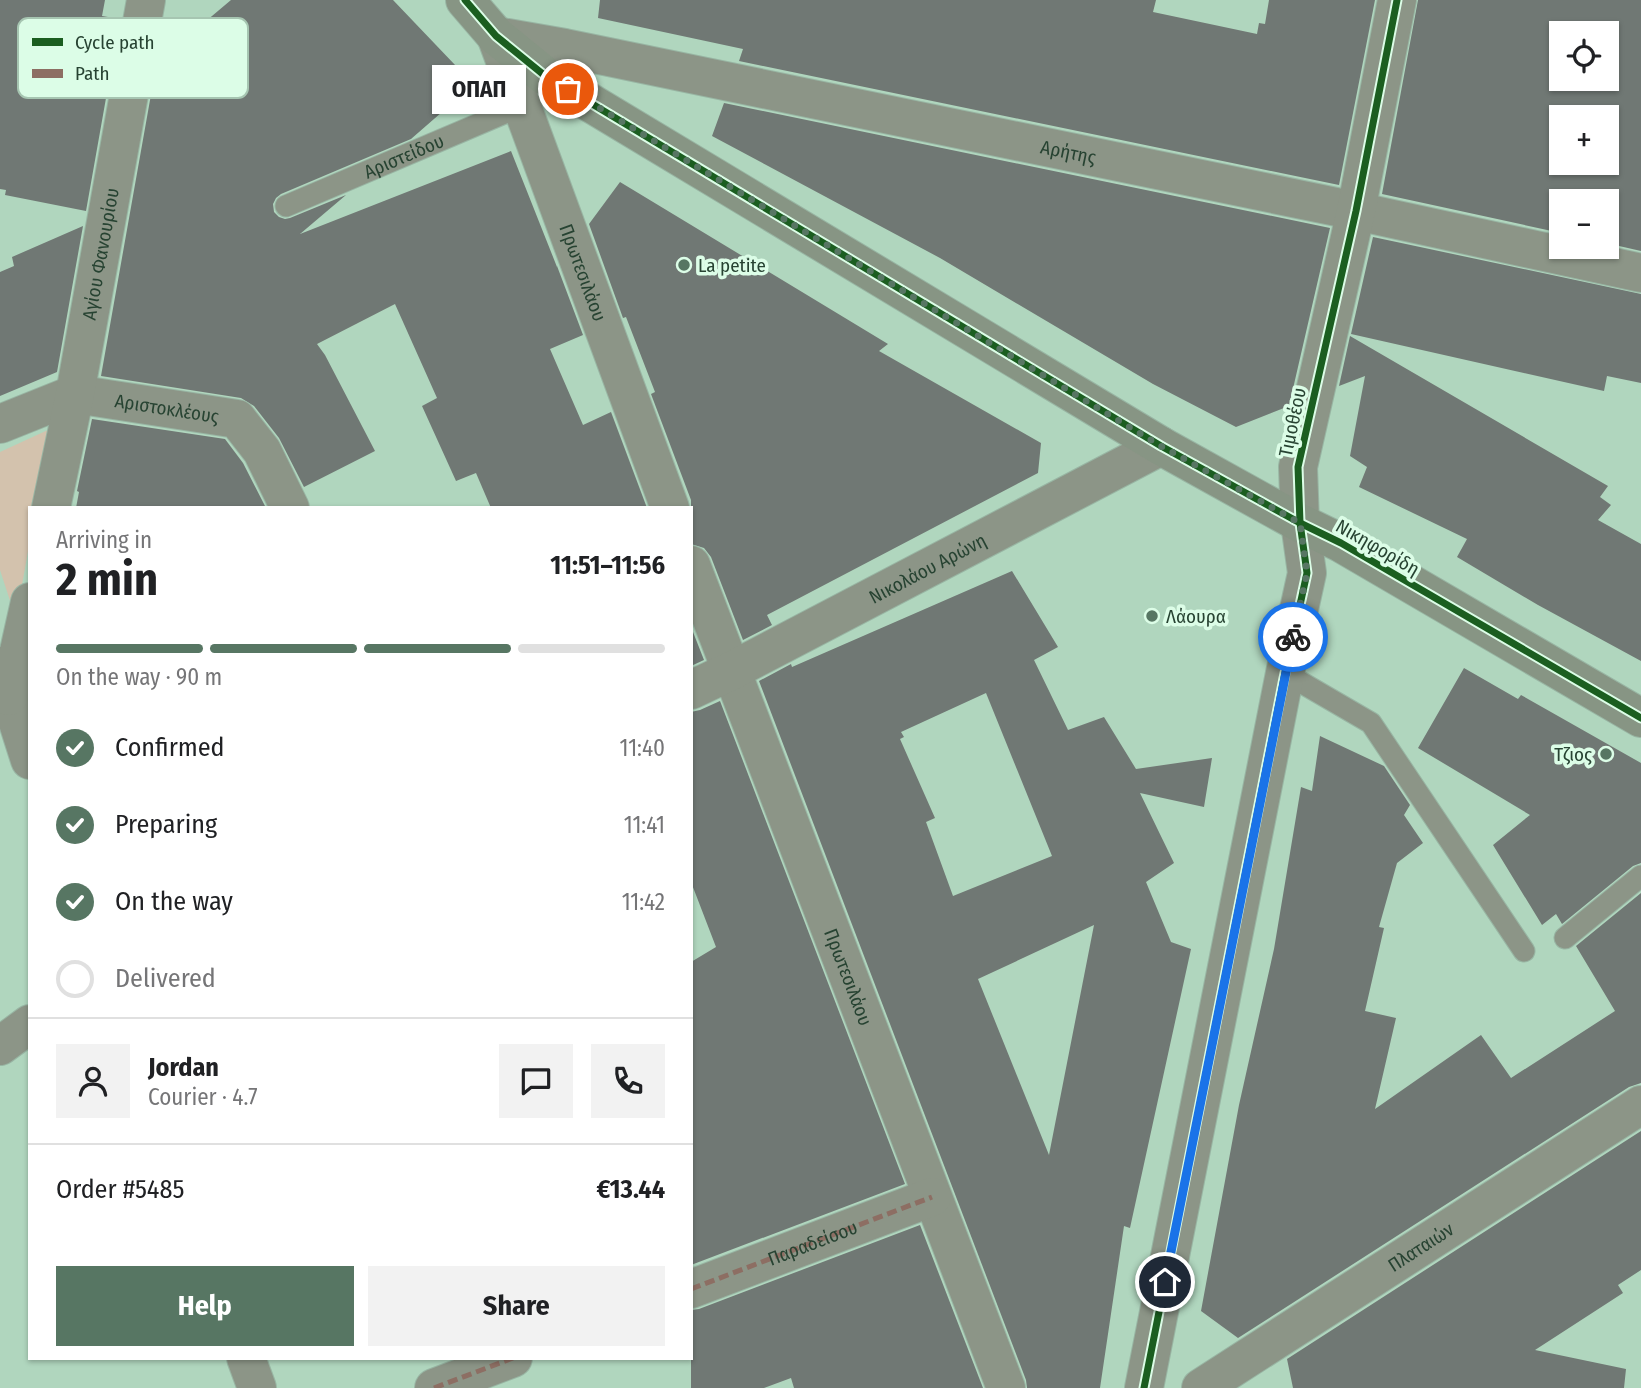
<!DOCTYPE html>
<meta charset="utf-8">
<style>
:root{--surface:#fff;--page:#f2f2f2;--text:#202124;--muted:#757577;--line:#e0e0e0;--accent:#577663}
body{margin:0;font-family:"Fira Sans Condensed",sans-serif;background:var(--page);color:var(--text);height:100vh;display:flex;flex-direction:column;font-size:26px;white-space:nowrap}
*{box-sizing:border-box;margin:0}
p{font-size:23px;color:var(--muted)}
.icon{flex:none;width:38px;height:38px;fill:none;stroke:currentColor;stroke-width:2;stroke-linecap:round;stroke-linejoin:round}
.map{position:relative;flex:1;overflow:hidden}
.sheet{position:absolute;left:28px;top:506px;width:665px;height:854px;display:flex;flex-direction:column;background:var(--surface);border-radius:0px;box-shadow:0 2px 5px #0004}
.sheet>*{flex:none}
.buttons{position:absolute;left:1549px;top:21px;display:grid;gap:14px}
.buttons a{display:grid;place-items:center;width:70px;height:70px;border-radius:0px;background:var(--surface);box-shadow:0 2px 5px #0004;font-size:35px}
.pin{position:absolute;display:grid;place-items:center;width:60px;height:60px;color:#fff;margin:-30px;border:4px solid #fff;border-radius:50%;box-shadow:0 2px 7px #0007}
.courier{position:absolute;display:grid;place-items:center;width:70px;height:70px;margin:-35px;border:5px solid #1a73e8;border-radius:50%;background:#fff;color:#222;box-shadow:0 2px 9px #0007}
.bubble{position:absolute;height:49px;border-radius:0px;background:var(--surface);box-shadow:0 2px 5px #0004;font-size:23px;font-weight:700;line-height:49px;text-align:center}
.headline em{font-style:normal;font-weight:700}
.headline div{display:flex;flex-direction:column-reverse}
.headline{display:flex;align-items:center;justify-content:space-between;height:119px;padding:0 28px}
h1{font-size:46px;font-weight:700;line-height:52px}
.bar{display:grid;grid-template-columns:repeat(4,1fr);gap:10px 7px;align-content:center;height:84px;padding:0 28px}
.bar i{height:9px;border-radius:5px;background:var(--line)}
.bar .current{background:var(--accent)}
.bar p{grid-column:span 4}
.line{display:flex;align-items:center;gap:18px;padding:0 28px;border-top:2px solid var(--line)}
.line div{flex:1}
.round{display:grid;place-items:center;flex:none;width:74px;height:74px;border-radius:0px;background:var(--page)}
ol{padding:0 28px;list-style:none}
li{display:flex;align-items:center;gap:21px;height:77px}
li p{margin-inline-start:auto}
li .icon{padding:7px;border-radius:50%;background:var(--accent);color:#fff;stroke-width:4}
li:last-child{color:var(--muted)}
li i{width:38px;height:38px;border:4px solid var(--line);border-radius:50%}
.primary-button{display:flex;gap:14px;margin-top:auto;padding:14px 28px}
.primary-button a{flex:1;height:80px;border-radius:0px;background:var(--accent);color:#fff;font-size:28px;font-weight:700;line-height:80px;text-align:center}
.primary-button a+a{background:var(--page);color:var(--text)}
.map>svg:first-child{display:block}
.green{fill:#d3c2ad}
.building{fill:#707874;fill-rule:evenodd}
.lines{fill:none;stroke-linecap:round;stroke-linejoin:round}
.lane-casing{stroke:#98b5a3;stroke-width:23}
.street-casing{stroke:#98b5a3;stroke-width:40}
.secondary-casing{stroke:#98b5a3;stroke-width:40}
.lane{stroke:#8c9587;stroke-width:21}
.street{stroke:#8c9587;stroke-width:38}
.secondary{stroke:#879584;stroke-width:38}
.quiet{stroke:#8d6e63;stroke-width:5;stroke-dasharray:10 5;stroke-linecap:butt}
.cycleway-casing{stroke:#dcfde7;stroke-width:11}
.cycleway{stroke:#1b5e20;stroke-width:7}
.done{stroke:#577663;stroke-width:7;stroke-dasharray:0 12.6}
.route{stroke:#1a73e8;stroke-width:9}
.poi-dot{fill:#577663;stroke:#dcfde7;stroke-width:2.5}
.labels{text-anchor:middle;stroke-width:7;stroke-linejoin:round;paint-order:stroke}
.street-label{font-size:19px;fill:#274332;stroke:#dcfde7}
.poi-label{font-size:19px;fill:#274332;stroke:#dcfde7;text-anchor:start}
.key{fill:#dcfde7;stroke:#a6c5b1;stroke-width:2}
.key-label{font-size:19px;fill:#274332}
</style>
<div class="map">
<svg width="1641" height="1388" viewBox="0 0 1641 1388">
<rect width="100%" height="100%" fill="#b0d6be"/>
<polygon class="green" points="50,429 36,507 30,508 30,540 16,619 0,570 0,452"/>
<g class="building">
<polygon points="0,0 105,0 102,16 120,19 86,211 5,195 6,190 0,189"/>
<polygon points="231,0 393,0 456,66 446,74 465,92 411,139 281,194 276,198 273,204 274,212 279,217 285,219 290,218 346,195 300,234 511,151 557,267 557,266 583,335 550,349 583,425 611,412 647,508 491,508 476,473 456,481 422,406 437,398 395,304 317,344 325,355 375,451 304,487 279,438 254,406 241,398 101,376 163,27 193,32"/>
<polygon points="600,0 1156,0 1153,12 1257,34 1259,23 1265,24 1269,0 1375,0 1339,185 739,61 743,49 598,18"/>
<path d="M1418,0H1641V251L1606,243V201H1561V233L1382,194ZM1561,33H1606V79H1561ZM1561,117H1606V163H1561Z"/>
<polygon points="724,103 1330,228 1289,406 1236,427 1153,384 940,258 712,136"/>
<polygon points="620,182 888,344 879,351 1041,443 1038,473 767,615 772,625 743,640 711,557 704,548 691,544 691,500 651,394 655,392 626,317 623,318 589,224"/>
<polygon points="83,226 57,372 0,396 0,272 14,266 12,257"/>
<polygon points="1373,237 1641,294 1641,383 1607,376 1604,391 1351,334"/>
<polygon points="1350,336 1608,486 1600,497 1611,505 1598,520 1641,544 1641,661 1538,605 1457,557 1467,539 1359,487 1367,467 1350,456 1365,376 1339,386"/>
<polygon points="92,419 225,439 243,463 265,506 261,508 76,508 79,492 77,491"/>
<path d="M1012,571L1058,647L1034,660L1068,730L1104,717L1136,769L1212,758L1204,807L1140,793L1174,863L1146,882L1171,942L1191,949L1130,1228L1124,1226L1100,1388H1027L1026,1380L759,681L791,664L792,667ZM986,693L1052,856L953,896L926,822L935,818L900,739L904,737L901,732ZM1094,925L1049,1155L978,979Z"/>
<polygon points="691,627 704,660 691,666"/>
<polygon points="1464,668 1518,699 1521,695 1641,763 1641,863 1633,866 1562,924 1556,914 1542,925 1493,845 1530,815 1418,748"/>
<polygon points="720,701 905,1184 691,1265 691,962 716,947 691,882 691,712 700,710"/>
<polygon points="1320,736 1384,766 1410,805 1404,815 1423,843 1397,863 1379,927 1384,928 1365,1011 1396,1018 1375,1109 1481,1035 1511,1078 1615,1011 1576,946 1641,893 1641,1083 1629,1087 1238,1338 1201,1311 1239,1105 1274,949 1301,787 1312,791"/>
<polygon points="1641,1131 1641,1270 1618,1285 1623,1293 1535,1350 1626,1369 1624,1388 1293,1388 1287,1359"/>
<polygon points="920,1225 983,1388 794,1388 791,1378 764,1388 691,1388 691,1310 699,1309"/>
</g>
<g class="lines">
<g class="lane-casing">
<g id="lane">
<path id="s1" d="M286,206L521,106"/>
<polyline points="1285,673 1371,723 1524,951"/>
<polyline points="1565,938 1641,876"/>
</g>
</g>
<g class="street-casing">
<g id="street">
<path id="s2" d="M496,36L565,48L1356,211L1641,273"/>
<path id="s3" d="M496,36L670,508"/>
<path id="s4" d="M75,394L237,419L262,451L290,508"/>
<polyline points="0,424 75,394"/>
<path id="s5" d="M51,508L75,394L146,0"/>
<path id="s6" d="M691,565L1006,1388"/>
<polyline points="0,666 30,760"/>
<path id="s7" d="M691,690L731,671L1161,446"/>
<polyline points="9,696 30,602"/>
<polyline points="0,1046 30,1024"/>
<path id="s8" d="M691,1289L932,1197"/>
<polyline points="246,1358 257,1388"/>
<polyline points="434,1388 513,1358"/>
<polyline points="1144,1388 1285,673 1307,573 1300,523 1298,467 1356,211 1397,0"/>
<path id="s9" d="M1201,1388L1641,1105"/>
</g>
</g>
<g class="secondary-casing">
<polyline id="secondary" points="465,0 496,36 544,75 1161,446 1300,523 1341,543 1641,718"/>
</g>
<use href="#lane" class="lane"/>
<use href="#street" class="street"/>
<use href="#secondary" class="secondary"/>
<g class="quiet">
<polyline points="691,1289 932,1197"/>
<polyline points="434,1388 513,1358"/>
</g>
<g class="cycleway-casing">
<g id="cycleway">
<polyline points="465,0 496,36 544,75 1161,446 1300,523 1341,543 1641,718"/>
<polyline points="1144,1388 1285,673 1307,573 1300,523 1298,467 1356,211 1397,0"/>
</g>
</g>
<use href="#cycleway" class="cycleway"/>
</g>
<g class="lines">
<polyline class="done" points="568,89 1161,446 1300,523 1307,573 1293,637"/>
<polyline class="route" points="1165,1282 1293,637"/>
</g>
<g class="poi-dot">
<circle cx="684" cy="265" r="7"/>
<circle cx="1152" cy="616" r="7"/>
<circle cx="1606" cy="754" r="7"/>
</g>
<g class="labels">
<g class="street-label">
<text dy="7" stroke="none"><textPath href="#s2" startOffset="584">Αρήτης</textPath></text>
<text dy="7" stroke="none"><textPath href="#s1" startOffset="128">Αριστείδου</textPath></text>
<text dy="7" stroke="none"><textPath href="#s5" startOffset="259">Αγίου Φανουρίου</textPath></text>
<text dy="7" stroke="none"><textPath href="#s3" startOffset="252">Πρωτεσιλάου</textPath></text>
<text dy="7" stroke="none"><textPath href="#s4" startOffset="93">Αριστοκλέους</textPath></text>
<text transform="translate(1292 422) rotate(-78)" y="7">Τιμοθέου</text>
<text transform="translate(1378 547) rotate(30)" y="7">Νικηφορίδη</text>
<text dy="7" stroke="none"><textPath href="#s7" startOffset="266">Νικολάου Αρώνη</textPath></text>
<text dy="7" stroke="none"><textPath href="#s6" startOffset="441">Πρωτεσιλάου</textPath></text>
<text dy="7" stroke="none"><textPath href="#s8" startOffset="130">Παραδείσου</textPath></text>
<text dy="7" stroke="none"><textPath href="#s9" startOffset="261">Πλαταιών</textPath></text>
</g>
<g class="poi-label">
<text x="698" y="272">La petite</text>
<text x="1166" y="623">Λάουρα</text>
<text x="1592" y="761" text-anchor="end">Τζιος</text>
</g>
</g>
<rect x="18" y="18" width="230" height="80" rx="10" class="key"/>
<rect x="32" y="38" width="31" height="8" fill="#1b5e20"/>
<rect x="32" y="69" width="31" height="9" fill="#8d6e63"/>
<g class="key-label">
<text x="75" y="49">Cycle path</text>
<text x="75" y="80">Path</text>
</g>
</svg>
<div class="buttons">
<a><svg class="icon" aria-label="locate" viewBox="0 0 24 24"><circle cx="12" cy="12" r="6"/><path d="M12 2v4M12 18v4M2 12h4M18 12h4"/></svg></a>
<a>+</a>
<a>−</a>
</div>
<div class="pin" style="left:568px;top:89px;background:#ea580c"><svg class="icon" aria-label="bag" viewBox="0 0 24 24"><path d="M5 8h14l-1 12H6zM9 8a3 3 0 0 1 6 0"/></svg></div>
<div class="pin" style="left:1165px;top:1282px;background:#1f2937"><svg class="icon" aria-label="home" viewBox="0 0 24 24"><path d="M3 11l9-7 9 7M6 9v11h12V9"/></svg></div>
<div class="courier" style="left:1293px;top:637px"><svg class="icon" aria-label="bike" viewBox="0 0 24 24"><circle cx="6" cy="16" r="4"/><circle cx="18" cy="16" r="4"/><path d="M6 16l4-8h5l3 8M10 8l3 8H6M13 5h3"/></svg></div>
<div class="bubble" style="left:432px;top:65px;width:94px">ΟΠΑΠ</div>
<section class="sheet">
<div class="headline"><div><h1>2 min</h1><p>Arriving in</p></div><em>11:51–11:56</em></div>
<div class="bar"><i class="current"></i><i class="current"></i><i class="current"></i><i></i><p>On the way · 90 m</p></div>
<ol>
<li><svg class="icon" aria-label="check" viewBox="0 0 24 24"><path d="M5 12l5 5 9-10"/></svg>Confirmed<p>11:40</p></li>
<li><svg class="icon" aria-label="check" viewBox="0 0 24 24"><path d="M5 12l5 5 9-10"/></svg>Preparing<p>11:41</p></li>
<li><svg class="icon" aria-label="check" viewBox="0 0 24 24"><path d="M5 12l5 5 9-10"/></svg>On the way<p>11:42</p></li>
<li><i></i>Delivered</li>
</ol>
<div class="line" style="height:126px"><a class="round"><svg class="icon" aria-label="person" viewBox="0 0 24 24"><circle cx="12" cy="8" r="4"/><path d="M4 21q1-7 8-7t8 7"/></svg></a><div><b>Jordan</b><p>Courier · 4.7</p></div><a class="round"><svg class="icon" aria-label="chat" viewBox="0 0 24 24"><path d="M4 5h16v11H9l-5 4z"/></svg></a><a class="round"><svg class="icon" aria-label="phone" viewBox="0 0 24 24"><path d="M5 4h4l2 5-3 2q2 4 5 5l2-3 5 2v4C11 20 4 13 5 4z"/></svg></a></div>
<div class="line" style="height:91px"><div>Order #5485</div><b>€13.44</b></div>
<div class="primary-button"><a>Help</a><a>Share</a></div>
</section>
</div>
